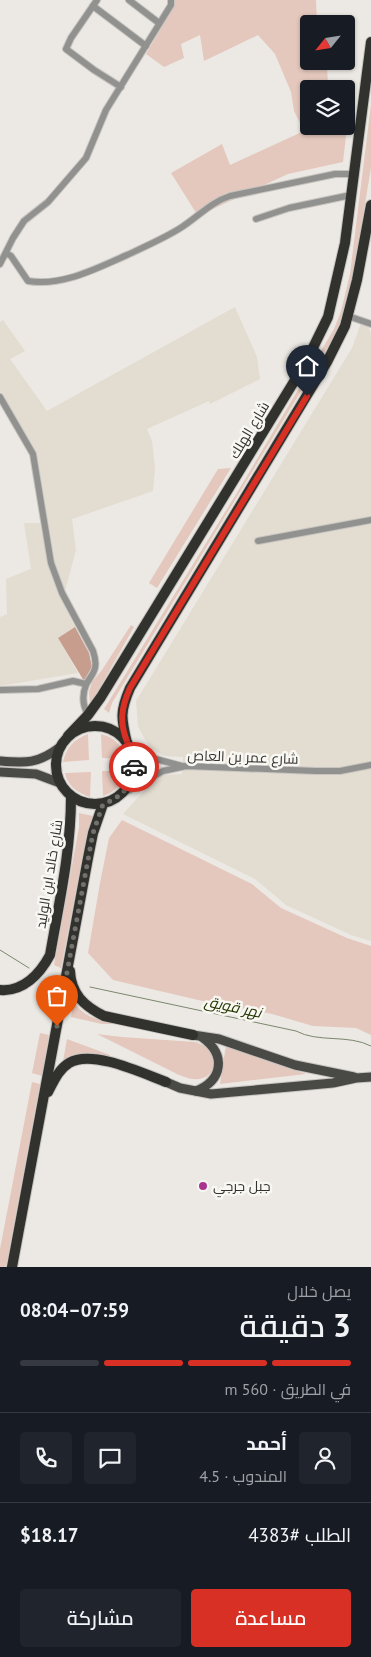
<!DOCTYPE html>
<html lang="ar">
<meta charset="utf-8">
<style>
:root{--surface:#171b24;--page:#20242c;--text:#f1f3f6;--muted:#9ea1a6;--line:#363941;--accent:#d93025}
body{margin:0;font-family:"PT Sans",Cairo,sans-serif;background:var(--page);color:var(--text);direction:rtl;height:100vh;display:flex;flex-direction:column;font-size:19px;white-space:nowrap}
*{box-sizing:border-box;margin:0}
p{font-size:16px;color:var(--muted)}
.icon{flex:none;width:28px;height:28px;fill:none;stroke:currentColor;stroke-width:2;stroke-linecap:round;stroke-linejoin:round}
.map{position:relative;height:1267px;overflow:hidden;direction:ltr}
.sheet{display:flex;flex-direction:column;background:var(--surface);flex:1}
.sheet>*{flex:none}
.needle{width:32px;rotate:240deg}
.fabs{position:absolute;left:300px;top:15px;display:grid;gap:10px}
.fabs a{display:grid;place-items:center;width:55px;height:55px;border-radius:5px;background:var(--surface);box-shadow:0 1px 4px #0004;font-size:25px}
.pin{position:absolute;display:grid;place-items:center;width:42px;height:42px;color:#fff;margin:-51px -21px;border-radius:50% 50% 50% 0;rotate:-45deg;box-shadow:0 0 5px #0007}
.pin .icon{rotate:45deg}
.courier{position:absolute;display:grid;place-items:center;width:50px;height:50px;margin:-25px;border:4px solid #d93025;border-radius:50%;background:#fff;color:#222;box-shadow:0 1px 6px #0007}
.head em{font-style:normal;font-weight:600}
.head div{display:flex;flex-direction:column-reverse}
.head{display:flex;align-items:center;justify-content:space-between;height:85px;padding:0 20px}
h1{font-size:32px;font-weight:600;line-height:38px}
.bar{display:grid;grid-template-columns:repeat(4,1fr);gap:8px 5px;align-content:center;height:60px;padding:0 20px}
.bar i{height:6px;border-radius:4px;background:var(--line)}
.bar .active{background:var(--accent)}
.bar p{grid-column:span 4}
.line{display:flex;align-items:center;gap:12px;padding:0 20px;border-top:1px solid var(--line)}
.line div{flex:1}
.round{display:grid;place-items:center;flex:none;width:52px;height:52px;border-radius:5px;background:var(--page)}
.cta{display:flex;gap:10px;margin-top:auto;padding:10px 20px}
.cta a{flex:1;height:58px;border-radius:5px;background:var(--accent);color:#fff;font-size:20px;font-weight:600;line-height:58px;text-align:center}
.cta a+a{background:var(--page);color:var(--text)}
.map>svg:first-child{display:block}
.built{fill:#e2dcd1}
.green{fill:#e4c8bd}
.forest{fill:#c79e8d}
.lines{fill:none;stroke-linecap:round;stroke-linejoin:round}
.stream{stroke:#7b876d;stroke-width:1}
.minor-casing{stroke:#c7c4c0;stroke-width:8}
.major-casing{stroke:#c7c4c0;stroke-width:11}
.highway-casing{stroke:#c7c4c0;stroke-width:12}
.minor{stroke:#91918f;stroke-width:6}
.major{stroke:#494a46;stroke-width:9}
.highway{stroke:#31312d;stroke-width:10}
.done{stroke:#73716e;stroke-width:5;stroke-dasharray:0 9}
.route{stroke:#d93025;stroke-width:6}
.poi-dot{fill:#aa358e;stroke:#f9f7f2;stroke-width:2}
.labels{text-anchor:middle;stroke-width:5;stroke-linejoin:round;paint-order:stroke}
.street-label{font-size:14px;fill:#32312f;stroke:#f9f7f2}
.poi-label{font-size:14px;fill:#32312f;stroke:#f9f7f2;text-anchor:start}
.water-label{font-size:15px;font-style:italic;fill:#223700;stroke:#f9f7f2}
</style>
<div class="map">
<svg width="371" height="1267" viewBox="0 0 371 1267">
<rect width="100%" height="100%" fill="#ece9e4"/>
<g class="built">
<polygon points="235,307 257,357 260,379 210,404 209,401 147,429 152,441 155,468 153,491 72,519 76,550 65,591 55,562 37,453 0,391 0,322 3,320 25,351 10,359 47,411"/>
<polygon points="361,323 367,325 371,333 371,941 351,935 286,905 255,879 123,814 155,779 164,775 182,774 183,757 164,756 151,748 144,738 138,726 136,701 352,348"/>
<polygon points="24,523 40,523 48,564 58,594 75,627 58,638 78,673 0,686 0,617 7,614 6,579 31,569"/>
</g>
<g class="green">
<polygon points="175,0 316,0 317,24 309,24 309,61 320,61 320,66 327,67 328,84 331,89 309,89 309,126 346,126 346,108 349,110 343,162 288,174 198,216 171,173 222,144 230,165 304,131 294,111 291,92 275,54 258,35 204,61 200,35 181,44 184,58 164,67 146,54 174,6"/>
<polygon points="371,104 371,168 353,275 344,312 337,332 112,703 109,713 104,709 238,491 334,329 341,311 350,274"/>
<polygon points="231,468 157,588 149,583 218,469"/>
<polygon points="131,625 134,627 90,705 89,692 92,682 102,670"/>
<path d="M88,734L89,760L63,762C66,747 75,739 88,734Z"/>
<path d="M101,734C114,737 123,746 126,759L102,758Z"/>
<path d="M102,771H126C123,784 115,792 103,796Z"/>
<path d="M91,772L90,797C78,793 68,787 65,773Z"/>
<polygon points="79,813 93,816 87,834 61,968 54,965 79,827"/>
<polygon points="122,820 252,884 281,908 347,938 371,946 371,1035 356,1028 313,1026 272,1014 198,1000 113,980 88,953 100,883 109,838"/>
<polygon points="52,982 58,983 53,1012 45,1010"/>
<path d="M74,1000C82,1019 102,1020 120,1024H102L71,1017Z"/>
<polygon points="40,1033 49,1035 42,1076 32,1073"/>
<path d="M97,1034L122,1037L195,1042C201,1044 209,1047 212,1052C219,1061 213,1075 203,1078C195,1081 187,1078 179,1075Z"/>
<polygon points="67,1039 110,1055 109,1057 80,1054 63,1061"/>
<polygon points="226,1045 306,1074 220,1084"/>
<polygon points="32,1082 40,1084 6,1267 0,1267 0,1249"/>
</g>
<polygon class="forest" points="75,627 89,653 92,667 84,681 58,638"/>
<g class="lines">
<g class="stream">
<polyline points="0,950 29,968"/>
<path d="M90,987L296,1031C318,1043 348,1034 371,1046"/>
</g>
<g class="minor-casing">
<g id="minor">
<polyline points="97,0 71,38 66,49 94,70 121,87"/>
<polyline points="129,0 159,23"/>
<polyline points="93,6 146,46"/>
<polyline points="256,219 289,208 351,195"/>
<path d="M6,253L11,256L28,281C62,287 97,268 127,255C146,246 165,238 182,227C199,216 211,202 230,196L335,174H353"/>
<polyline points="0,264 13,238 24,221 48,202 86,158 106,110 171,5 171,0"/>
<polyline points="348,316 371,324"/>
<path d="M0,397L33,454L51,563L62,593L93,651C95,657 97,665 94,671C92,676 88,680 86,685C82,695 83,706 88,715"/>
<polyline points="258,541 371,520"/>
<polyline points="0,690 38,689 73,681 86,684"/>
<polyline points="127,743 152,758 182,766"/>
<polyline points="121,795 163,771 186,766 316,771 340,771 371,765"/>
</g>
</g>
<g class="major-casing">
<g id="major">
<path d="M0,761C26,763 38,764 60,747"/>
<polyline points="0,772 36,774 60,783"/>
<polyline points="193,1035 219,1039 295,1065 354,1077"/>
<polyline points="166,1082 180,1088 211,1094 333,1083 356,1078 371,1077"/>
<path d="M196,1091C223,1080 226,1055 203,1038"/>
</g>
</g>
<g class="highway-casing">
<g id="highway">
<circle cx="95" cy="765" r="39"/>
<polyline points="68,736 88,715 101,697 306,362 328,317 345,243 371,42"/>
<path d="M127,743C121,718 120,711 130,688L327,362L345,326L357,280L371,205"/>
<path d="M70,971C71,994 84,1006 104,1016L193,1035"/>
<path d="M0,990C23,992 40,974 50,955C59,903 71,851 71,797"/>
<path d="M48,1092C54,1081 58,1070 69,1063C92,1049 142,1073 166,1082"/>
<polyline points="12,1267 88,858 93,833 103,804"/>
</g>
</g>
<use href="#minor" class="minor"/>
<use href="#major" class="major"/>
<use href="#highway" class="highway"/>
</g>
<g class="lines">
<path class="done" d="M57,1026L93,833L103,804C121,798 132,786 134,767"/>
<path class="route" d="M134,767C134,758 131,752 128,744C119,723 121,708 130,688L307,396"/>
</g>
<circle class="poi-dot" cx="203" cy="1186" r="5"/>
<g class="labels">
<g class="street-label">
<text transform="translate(249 430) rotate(-59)" y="5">شارع الهلك</text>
<text transform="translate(243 757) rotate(2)" y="5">شارع عمر بن العاص</text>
<text transform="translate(49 874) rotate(-81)" y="5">شارع خالد ابن الوليد</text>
</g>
<g class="poi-label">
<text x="213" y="1191">جبل جرجي</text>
</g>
<g class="water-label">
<text transform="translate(233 1007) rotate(12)" y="5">نهر قويق</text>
</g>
</g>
</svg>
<div class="fabs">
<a><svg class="needle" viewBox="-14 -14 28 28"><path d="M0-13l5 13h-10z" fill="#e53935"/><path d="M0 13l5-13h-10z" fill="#9ea1a6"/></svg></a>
<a><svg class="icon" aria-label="layers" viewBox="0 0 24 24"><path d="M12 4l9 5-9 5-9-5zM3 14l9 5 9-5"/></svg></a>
</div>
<div class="pin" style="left:57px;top:1026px;background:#ea580c"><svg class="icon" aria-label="bag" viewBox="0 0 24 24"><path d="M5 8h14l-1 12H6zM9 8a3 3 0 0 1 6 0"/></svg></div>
<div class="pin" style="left:307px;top:396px;background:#1f2937"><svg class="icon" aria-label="home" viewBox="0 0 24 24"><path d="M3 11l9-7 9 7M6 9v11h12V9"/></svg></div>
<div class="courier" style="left:134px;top:767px"><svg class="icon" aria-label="car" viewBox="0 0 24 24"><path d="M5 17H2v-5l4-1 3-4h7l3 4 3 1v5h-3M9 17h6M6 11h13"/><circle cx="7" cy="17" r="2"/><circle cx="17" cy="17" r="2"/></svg></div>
</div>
<section class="sheet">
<div class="head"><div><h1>3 دقيقة</h1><p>يصل خلال</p></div><em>07:59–08:04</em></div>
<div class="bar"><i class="active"></i><i class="active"></i><i class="active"></i><i></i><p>في الطريق · 560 m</p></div>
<div class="line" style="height:90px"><a class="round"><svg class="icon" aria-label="person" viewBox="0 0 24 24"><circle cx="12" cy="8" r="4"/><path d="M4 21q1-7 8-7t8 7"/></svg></a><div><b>أحمد</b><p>المندوب · 4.5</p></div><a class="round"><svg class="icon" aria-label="chat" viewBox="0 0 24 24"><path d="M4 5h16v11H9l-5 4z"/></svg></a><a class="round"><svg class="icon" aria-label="phone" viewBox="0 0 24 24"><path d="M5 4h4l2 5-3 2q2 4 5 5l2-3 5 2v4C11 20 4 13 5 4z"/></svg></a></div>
<div class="line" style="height:65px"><div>الطلب #4383</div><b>$18.17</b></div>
<div class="cta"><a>مساعدة</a><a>مشاركة</a></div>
</section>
